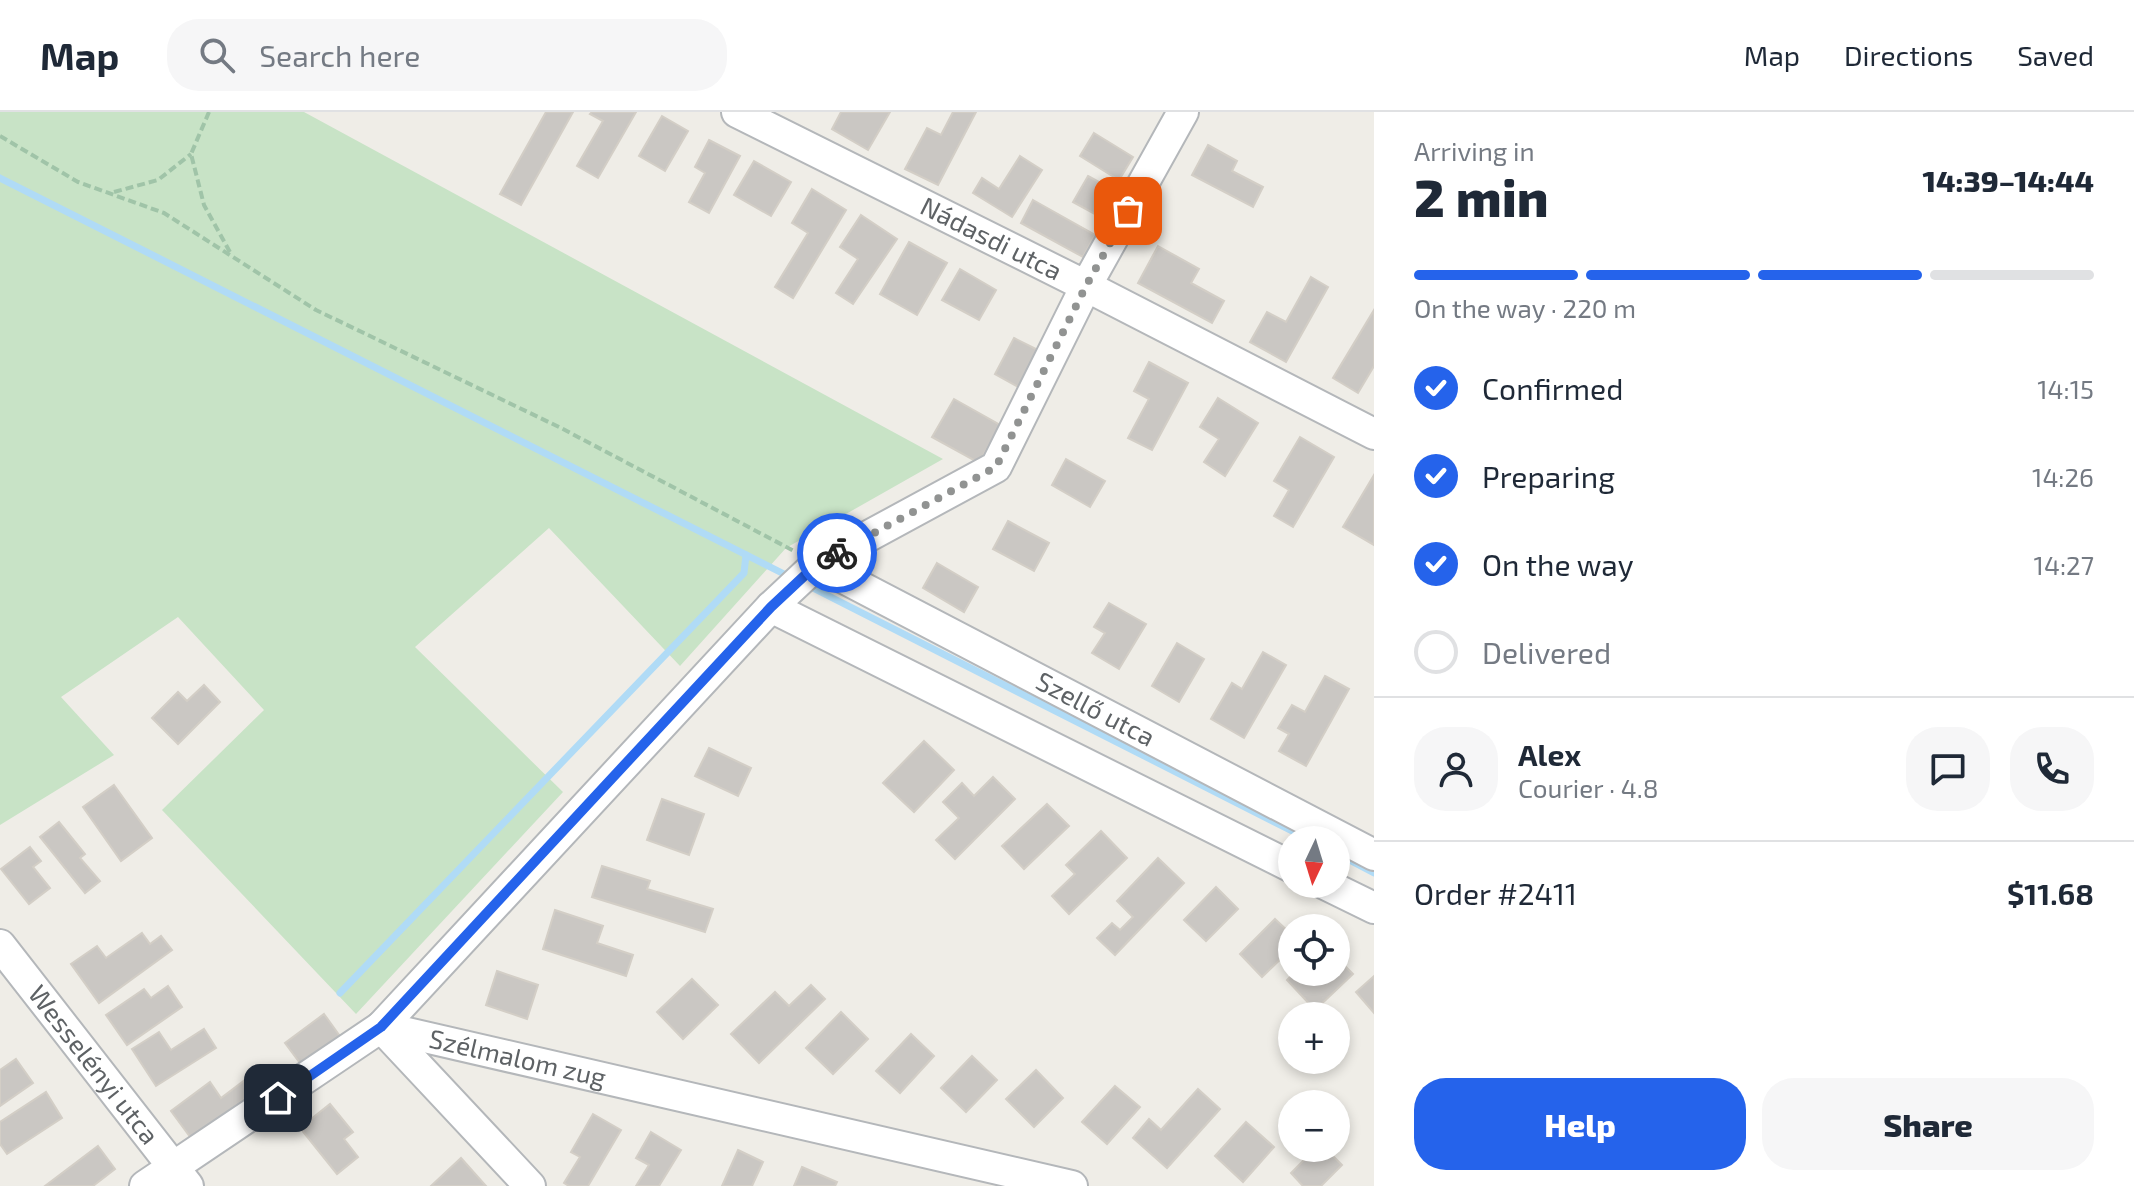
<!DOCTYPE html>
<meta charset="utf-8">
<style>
:root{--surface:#fff;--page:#f6f6f7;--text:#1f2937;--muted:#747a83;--line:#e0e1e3;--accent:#2563eb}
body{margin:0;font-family:"Exo 2",sans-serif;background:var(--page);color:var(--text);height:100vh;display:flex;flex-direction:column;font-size:30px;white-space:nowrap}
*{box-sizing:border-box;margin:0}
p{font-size:26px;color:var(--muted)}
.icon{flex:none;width:44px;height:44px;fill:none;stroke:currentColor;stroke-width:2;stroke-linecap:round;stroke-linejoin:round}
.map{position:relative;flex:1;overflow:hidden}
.sheet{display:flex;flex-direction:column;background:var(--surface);width:760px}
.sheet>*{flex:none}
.needle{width:52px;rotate:184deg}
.buttons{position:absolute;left:1278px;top:714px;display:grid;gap:16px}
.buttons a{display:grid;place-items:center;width:72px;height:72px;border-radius:50%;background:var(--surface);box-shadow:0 4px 12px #0003;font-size:40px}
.pin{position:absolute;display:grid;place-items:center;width:68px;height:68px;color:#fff;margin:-34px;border-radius:16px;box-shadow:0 4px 12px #0006}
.courier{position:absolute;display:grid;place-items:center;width:80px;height:80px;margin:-40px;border:6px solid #2563eb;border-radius:50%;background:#fff;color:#222;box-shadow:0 2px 10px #0007}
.summary em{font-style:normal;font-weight:800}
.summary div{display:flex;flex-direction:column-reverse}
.summary{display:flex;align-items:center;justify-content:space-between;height:136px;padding:0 40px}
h1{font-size:52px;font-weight:800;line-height:60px}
.bar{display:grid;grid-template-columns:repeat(4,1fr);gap:12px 8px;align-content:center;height:96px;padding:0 40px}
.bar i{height:10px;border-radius:6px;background:var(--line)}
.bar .selected{background:var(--accent)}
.bar p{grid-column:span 4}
.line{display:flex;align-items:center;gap:20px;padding:0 40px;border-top:2px solid var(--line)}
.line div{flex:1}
.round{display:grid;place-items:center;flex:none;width:84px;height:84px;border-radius:32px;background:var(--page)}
ol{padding:0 40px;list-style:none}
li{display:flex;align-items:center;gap:24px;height:88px}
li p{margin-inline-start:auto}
li .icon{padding:8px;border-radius:50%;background:var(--accent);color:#fff;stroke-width:4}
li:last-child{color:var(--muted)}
li i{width:44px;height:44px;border:4px solid var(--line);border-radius:50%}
.action{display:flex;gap:16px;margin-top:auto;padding:16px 40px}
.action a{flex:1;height:92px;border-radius:32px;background:var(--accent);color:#fff;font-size:32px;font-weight:800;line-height:92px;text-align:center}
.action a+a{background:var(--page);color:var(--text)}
header{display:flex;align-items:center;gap:48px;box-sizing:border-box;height:112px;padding:0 40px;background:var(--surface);border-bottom:2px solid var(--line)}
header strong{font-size:38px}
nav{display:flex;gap:44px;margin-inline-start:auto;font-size:28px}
.search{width:560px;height:72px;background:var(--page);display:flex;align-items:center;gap:20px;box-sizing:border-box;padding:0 28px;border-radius:32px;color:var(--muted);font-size:30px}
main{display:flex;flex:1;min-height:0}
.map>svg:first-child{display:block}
.green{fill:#c8e3c6}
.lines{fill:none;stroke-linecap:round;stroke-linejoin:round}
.stream{stroke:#b0dbf6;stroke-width:7}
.building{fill:#cac7c3;stroke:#d3cec6;stroke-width:2}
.minor-casing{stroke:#b4b7ba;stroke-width:34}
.path{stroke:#a0c4a8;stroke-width:4;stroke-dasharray:8 4;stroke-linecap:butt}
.minor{stroke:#fff;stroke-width:30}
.done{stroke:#919392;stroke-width:8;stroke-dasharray:0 14.4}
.route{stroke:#2563eb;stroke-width:10}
.labels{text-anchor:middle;stroke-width:8;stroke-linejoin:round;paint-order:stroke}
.street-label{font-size:26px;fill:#5e6265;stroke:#fff}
</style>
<header>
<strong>Map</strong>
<div class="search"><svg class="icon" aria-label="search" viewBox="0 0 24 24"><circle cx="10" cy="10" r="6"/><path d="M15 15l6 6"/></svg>Search here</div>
<nav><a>Map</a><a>Directions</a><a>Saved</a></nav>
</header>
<main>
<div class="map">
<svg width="1374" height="1074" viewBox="0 0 1374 1074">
<rect width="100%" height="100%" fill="#efede7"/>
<polygon class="green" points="0,0 304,0 943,347 786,436 680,554 549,416 415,535 563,680 356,902 162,698 264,598 178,505 61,585 114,643 0,713"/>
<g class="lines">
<g class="stream">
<polyline points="0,66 790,465"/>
<polyline points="805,472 1310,728"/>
<polyline points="1336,741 1374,761"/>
<polyline points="340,881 744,461 746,443"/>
</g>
</g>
<g class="building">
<polygon points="546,0 573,0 521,93 500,82"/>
<polygon points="592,0 636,0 598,66 577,54 603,9 590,2"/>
<polygon points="841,0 890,0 868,38 832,17"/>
<polygon points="953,0 976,0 938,73 905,57 927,16 941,23"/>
<polygon points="662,4 688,19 665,59 639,44"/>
<polygon points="1094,21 1133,45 1119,68 1080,44"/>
<polygon points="709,28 740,44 709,101 689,90 705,61 695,55"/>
<polygon points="1208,33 1237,49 1232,59 1263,75 1253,95 1192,63"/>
<polygon points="1020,44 1042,58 1012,105 973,81 982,66 999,77"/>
<polygon points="754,49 791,70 771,104 734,83"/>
<polygon points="1088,64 1117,80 1102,106 1073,90"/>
<polygon points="812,77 846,98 793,186 775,175 808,121 792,111"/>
<polygon points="1033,88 1095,123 1083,145 1021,111"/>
<polygon points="861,103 897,127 853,192 836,181 858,147 840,135"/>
<polygon points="909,130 947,151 917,203 880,182"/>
<polygon points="1158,134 1199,157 1191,171 1224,189 1212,211 1138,171"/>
<polygon points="960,157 996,178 979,208 942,188"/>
<polygon points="1311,165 1328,175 1286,250 1250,230 1267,200 1286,210"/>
<polygon points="1374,198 1374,254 1358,281 1333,266"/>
<polygon points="1014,226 1042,240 1022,277 995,262"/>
<polygon points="1149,250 1188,271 1152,338 1128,326 1149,287 1134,279"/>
<polygon points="1218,286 1258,311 1225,364 1204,350 1219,327 1200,315"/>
<polygon points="954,287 1000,313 979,351 932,325"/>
<polygon points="1300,325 1334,345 1293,415 1274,404 1289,378 1274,369"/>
<polygon points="1066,347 1105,369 1090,395 1052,373"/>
<polygon points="1374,363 1374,433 1343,415"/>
<polygon points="1008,409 1049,431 1034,459 993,437"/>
<polygon points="937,451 978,475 964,500 923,476"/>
<polygon points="1109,491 1146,512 1119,557 1092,541 1105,521 1094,515"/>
<polygon points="1177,531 1204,547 1179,590 1152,574"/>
<polygon points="1263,540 1286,553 1244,626 1211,607 1232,571 1242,577"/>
<polygon points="1325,564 1349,577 1306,654 1279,639 1289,622 1278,616 1292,593 1305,600"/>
<polygon points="204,573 220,590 178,632 152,606 178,580 187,589"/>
<polygon points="924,629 954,658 914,700 883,671"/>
<polygon points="709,636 751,656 738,684 695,664"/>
<polygon points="993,665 1015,687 955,747 936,728 959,706 943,690 962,671 974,684"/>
<polygon points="114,673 152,726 121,749 83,695"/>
<polygon points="662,687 704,702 689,743 647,728"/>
<polygon points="1047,692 1069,714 1024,757 1002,734"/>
<polygon points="59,710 85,742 80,746 100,769 85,781 40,725"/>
<polygon points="1101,719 1127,746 1069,802 1052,784 1075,762 1066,753"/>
<polygon points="30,735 41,749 33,755 50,776 29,792 1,757"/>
<polygon points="1158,746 1184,771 1115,843 1097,826 1112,811 1120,818 1133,805 1117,789"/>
<polygon points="602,754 650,769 647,777 713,797 705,820 592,785"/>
<polygon points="1216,775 1238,797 1206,829 1184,808"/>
<polygon points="555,798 603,814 597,831 633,843 626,864 543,837"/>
<polygon points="1275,807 1292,823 1292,836 1262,865 1240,842"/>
<polygon points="142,821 150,832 161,824 172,838 99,891 71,852 97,834 106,846"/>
<polygon points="1336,845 1353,862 1315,898 1287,868 1295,860 1336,860"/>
<polygon points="497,859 538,873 527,907 486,893"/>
<polygon points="1374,864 1374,901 1356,880"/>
<polygon points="692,867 718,893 683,927 657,900"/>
<polygon points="811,873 825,887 759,951 731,922 775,880 789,894"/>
<polygon points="168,874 182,895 127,933 106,903 144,877 151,886"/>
<polygon points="841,900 868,927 833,962 806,936"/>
<polygon points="324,902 342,927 303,955 285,931"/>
<polygon points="204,917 216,936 156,974 132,937 159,920 171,938"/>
<polygon points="911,922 934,944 900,981 876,959"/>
<polygon points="972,944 997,968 966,1000 941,976"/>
<polygon points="16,947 33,971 0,994 0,958"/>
<polygon points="1036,958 1063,986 1034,1015 1006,987"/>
<polygon points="245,968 254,980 191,1026 171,999 210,970 221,986"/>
<polygon points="1115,974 1140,995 1107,1032 1082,1010"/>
<polygon points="1198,977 1220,997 1167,1056 1133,1026 1149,1007 1161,1018"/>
<polygon points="46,980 62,1006 7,1042 0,1032 0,1010"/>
<polygon points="330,992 353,1020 344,1027 358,1045 337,1062 300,1016"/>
<polygon points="593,1002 621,1018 588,1074 569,1074 564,1071 580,1045 571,1040"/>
<polygon points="1246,1010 1274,1035 1243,1070 1215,1044"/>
<polygon points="651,1020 681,1038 659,1074 636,1074 649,1053 636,1046"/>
<polygon points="98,1034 115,1057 93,1074 45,1074"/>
<polygon points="1316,1036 1325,1036 1342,1053 1321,1074 1303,1074 1291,1061"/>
<polygon points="738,1038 763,1050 752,1074 722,1074"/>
<polygon points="461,1046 486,1074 431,1074"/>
<polygon points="802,1055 837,1070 835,1074 794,1074"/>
</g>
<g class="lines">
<g class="minor-casing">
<g id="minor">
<path id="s1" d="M737,0L1086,174L1374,322"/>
<path id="s2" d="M817,452L1374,743"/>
<polyline points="771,495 1292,755"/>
<polyline points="1325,772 1374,796"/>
<path id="s3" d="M0,833L188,1074"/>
<path id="s4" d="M381,915L1072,1074"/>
<polyline points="381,915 530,1074"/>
<polyline points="145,1074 381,915 771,495 817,452 996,355 1086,174 1183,0"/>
</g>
</g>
<g class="path">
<polyline points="209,0 191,42 204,93 231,142"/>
<polyline points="0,24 78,70 164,101 316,198 561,316 794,439"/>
<polyline points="114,80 158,68 191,42"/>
</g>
<use href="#minor" class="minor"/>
</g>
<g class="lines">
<polyline class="done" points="837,441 996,355 1086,174 1128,99"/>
<polyline class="route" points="278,986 381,915 771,495 817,452 837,441"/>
</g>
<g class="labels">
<g class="street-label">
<text dy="9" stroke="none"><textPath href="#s1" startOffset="284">Nádasdi utca</textPath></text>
<text dy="9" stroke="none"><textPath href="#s2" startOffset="314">Szellő utca</textPath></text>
<text dy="9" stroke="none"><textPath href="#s4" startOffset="140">Szélmalom zug</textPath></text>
<text dy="9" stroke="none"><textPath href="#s3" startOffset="152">Wesselényi utca</textPath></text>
</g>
</g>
</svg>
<div class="buttons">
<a><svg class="needle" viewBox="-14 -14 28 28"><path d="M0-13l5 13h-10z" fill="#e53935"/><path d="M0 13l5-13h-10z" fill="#747a83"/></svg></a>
<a><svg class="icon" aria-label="locate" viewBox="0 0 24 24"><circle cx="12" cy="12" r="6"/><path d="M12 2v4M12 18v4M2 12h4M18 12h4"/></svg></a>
<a>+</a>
<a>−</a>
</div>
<div class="pin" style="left:1128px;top:99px;background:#ea580c"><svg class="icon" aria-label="bag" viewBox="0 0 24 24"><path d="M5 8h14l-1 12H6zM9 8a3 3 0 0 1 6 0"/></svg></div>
<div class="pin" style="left:278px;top:986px;background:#1f2937"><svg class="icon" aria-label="home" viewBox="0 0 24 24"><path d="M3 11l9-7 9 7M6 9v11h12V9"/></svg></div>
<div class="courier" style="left:837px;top:441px"><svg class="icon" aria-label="bike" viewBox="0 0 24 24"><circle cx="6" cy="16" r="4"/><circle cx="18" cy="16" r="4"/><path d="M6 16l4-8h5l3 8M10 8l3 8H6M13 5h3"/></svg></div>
</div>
<section class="sheet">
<div class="summary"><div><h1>2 min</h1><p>Arriving in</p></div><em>14:39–14:44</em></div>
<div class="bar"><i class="selected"></i><i class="selected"></i><i class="selected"></i><i></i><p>On the way · 220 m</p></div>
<ol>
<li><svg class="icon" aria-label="check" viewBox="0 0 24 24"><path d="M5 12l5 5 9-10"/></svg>Confirmed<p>14:15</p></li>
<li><svg class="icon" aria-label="check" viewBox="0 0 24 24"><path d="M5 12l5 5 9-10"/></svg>Preparing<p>14:26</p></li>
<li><svg class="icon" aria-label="check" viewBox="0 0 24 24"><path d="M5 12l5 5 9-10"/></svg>On the way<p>14:27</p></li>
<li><i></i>Delivered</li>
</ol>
<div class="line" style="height:144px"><a class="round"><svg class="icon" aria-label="person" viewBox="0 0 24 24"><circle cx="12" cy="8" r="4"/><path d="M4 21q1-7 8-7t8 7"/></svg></a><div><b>Alex</b><p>Courier · 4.8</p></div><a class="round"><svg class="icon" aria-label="chat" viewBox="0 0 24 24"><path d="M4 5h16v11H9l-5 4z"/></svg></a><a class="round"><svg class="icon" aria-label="phone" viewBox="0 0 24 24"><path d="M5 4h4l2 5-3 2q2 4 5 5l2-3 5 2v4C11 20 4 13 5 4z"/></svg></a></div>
<div class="line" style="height:104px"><div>Order #2411</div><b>$11.68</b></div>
<div class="action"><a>Help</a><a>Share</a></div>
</section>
</main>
